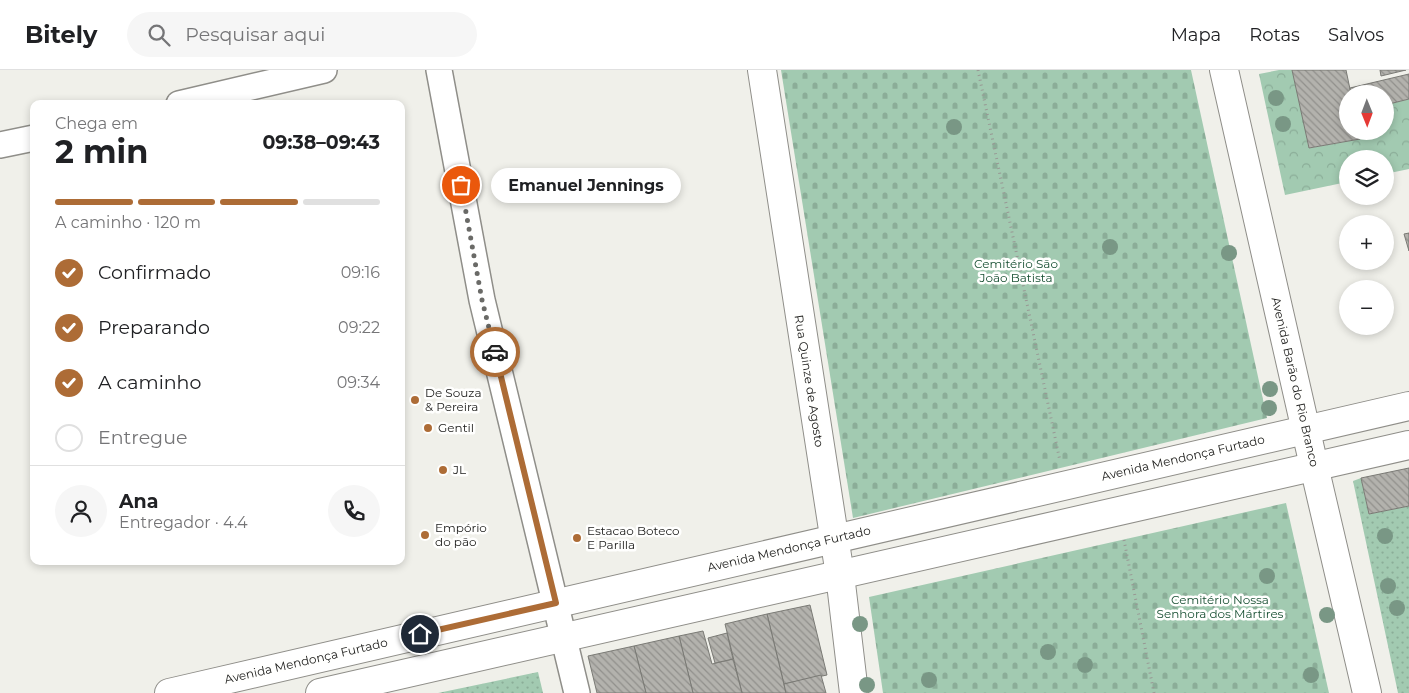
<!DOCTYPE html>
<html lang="pt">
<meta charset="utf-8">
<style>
:root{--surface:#fff;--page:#f6f6f6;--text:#202124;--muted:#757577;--line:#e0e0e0;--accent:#ad6c36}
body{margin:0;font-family:Montserrat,sans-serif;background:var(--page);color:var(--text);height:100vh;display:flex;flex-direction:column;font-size:19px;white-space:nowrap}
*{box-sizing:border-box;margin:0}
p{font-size:16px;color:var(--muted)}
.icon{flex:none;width:28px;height:28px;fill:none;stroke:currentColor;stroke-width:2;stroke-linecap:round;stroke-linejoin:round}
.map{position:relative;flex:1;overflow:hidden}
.sheet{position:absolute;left:30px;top:30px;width:375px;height:465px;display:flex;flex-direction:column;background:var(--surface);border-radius:10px;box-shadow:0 2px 8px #0003}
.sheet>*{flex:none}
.needle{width:32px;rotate:179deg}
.controls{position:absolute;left:1339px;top:15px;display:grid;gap:10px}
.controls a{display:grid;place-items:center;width:55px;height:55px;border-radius:50%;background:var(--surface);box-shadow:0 2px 8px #0003;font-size:25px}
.pin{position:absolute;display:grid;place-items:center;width:42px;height:42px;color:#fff;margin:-21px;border:2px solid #fff;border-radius:50%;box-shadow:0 1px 5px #0007}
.courier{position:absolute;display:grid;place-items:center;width:50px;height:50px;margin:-25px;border:4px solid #ad6c36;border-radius:50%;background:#fff;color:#222;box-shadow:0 1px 6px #0007}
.bubble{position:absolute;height:35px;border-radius:18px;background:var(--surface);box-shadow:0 2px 8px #0003;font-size:16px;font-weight:700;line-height:35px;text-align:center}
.summary em{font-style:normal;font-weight:700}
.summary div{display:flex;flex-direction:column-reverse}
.summary{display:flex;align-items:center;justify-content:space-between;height:85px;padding:0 25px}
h1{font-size:32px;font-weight:700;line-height:38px}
.bar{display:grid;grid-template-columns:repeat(4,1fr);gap:8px 5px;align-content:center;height:60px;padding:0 25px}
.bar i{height:6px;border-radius:4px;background:var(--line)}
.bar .selected{background:var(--accent)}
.bar p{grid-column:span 4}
.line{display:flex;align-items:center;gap:12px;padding:0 25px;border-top:1px solid var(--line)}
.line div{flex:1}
.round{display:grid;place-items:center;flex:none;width:52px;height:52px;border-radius:26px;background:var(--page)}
ol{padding:0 25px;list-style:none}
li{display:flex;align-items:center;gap:15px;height:55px}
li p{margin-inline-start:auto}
li .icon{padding:5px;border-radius:50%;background:var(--accent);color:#fff;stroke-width:4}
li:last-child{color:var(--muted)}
li i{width:28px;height:28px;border:2px solid var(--line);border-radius:50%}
header{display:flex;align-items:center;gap:30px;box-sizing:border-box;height:70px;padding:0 25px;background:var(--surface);border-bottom:1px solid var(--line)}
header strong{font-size:24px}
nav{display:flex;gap:28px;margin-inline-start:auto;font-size:18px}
.search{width:350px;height:45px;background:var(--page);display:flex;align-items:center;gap:12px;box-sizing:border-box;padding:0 18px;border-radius:28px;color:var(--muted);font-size:19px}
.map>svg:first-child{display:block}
.grass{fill:url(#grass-dots)}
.cemetery{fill:url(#cemetery-stones)}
.park{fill:url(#park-crowns)}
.building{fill:url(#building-back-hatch);stroke:#7a7a75}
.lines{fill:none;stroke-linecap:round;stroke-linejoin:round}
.minor-casing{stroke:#8f8e89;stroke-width:28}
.tertiary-casing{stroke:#8f8e89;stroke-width:30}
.secondary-casing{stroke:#8f8e89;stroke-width:30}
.primary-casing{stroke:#8f8e89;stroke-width:30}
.path{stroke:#989894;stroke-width:3;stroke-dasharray:1 4;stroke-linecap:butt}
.minor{stroke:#fff;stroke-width:25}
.tertiary{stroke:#fff;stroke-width:28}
.secondary{stroke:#fff;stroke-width:28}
.primary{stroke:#fff;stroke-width:28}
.tree{fill:#799785}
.done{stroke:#6a6a67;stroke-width:5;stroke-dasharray:0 9}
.route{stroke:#ad6c36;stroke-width:6}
.poi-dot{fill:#ad6c36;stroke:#fffffe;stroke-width:2}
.labels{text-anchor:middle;stroke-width:5;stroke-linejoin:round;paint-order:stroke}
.park-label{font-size:12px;fill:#174f32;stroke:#fffffe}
.street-label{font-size:12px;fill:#222220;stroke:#fffffe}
.poi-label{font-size:12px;fill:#222220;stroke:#fffffe;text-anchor:start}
</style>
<header>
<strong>Bitely</strong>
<div class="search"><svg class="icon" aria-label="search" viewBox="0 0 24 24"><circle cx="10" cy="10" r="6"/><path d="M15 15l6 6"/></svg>Pesquisar aqui</div>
<nav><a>Mapa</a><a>Rotas</a><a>Salvos</a></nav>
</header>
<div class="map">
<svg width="1409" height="623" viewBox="0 0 1409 623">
<defs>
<pattern id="grass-dots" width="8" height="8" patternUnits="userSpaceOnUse" patternTransform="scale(1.25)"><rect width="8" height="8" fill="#a2cab1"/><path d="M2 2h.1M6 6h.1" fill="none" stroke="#8bad98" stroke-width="1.8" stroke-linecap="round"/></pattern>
<pattern id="cemetery-stones" width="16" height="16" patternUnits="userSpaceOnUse" patternTransform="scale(1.25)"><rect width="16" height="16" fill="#a2cab1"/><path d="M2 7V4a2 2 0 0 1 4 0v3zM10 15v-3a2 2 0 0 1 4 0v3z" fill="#8bad98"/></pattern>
<pattern id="park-crowns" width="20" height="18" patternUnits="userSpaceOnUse" patternTransform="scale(1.25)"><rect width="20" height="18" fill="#a2cab1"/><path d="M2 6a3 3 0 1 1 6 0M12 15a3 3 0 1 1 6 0" fill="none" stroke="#8bad98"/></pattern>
<pattern id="building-back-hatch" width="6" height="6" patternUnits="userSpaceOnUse" patternTransform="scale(1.25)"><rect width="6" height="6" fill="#b3b2ad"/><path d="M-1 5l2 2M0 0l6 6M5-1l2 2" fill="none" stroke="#91908c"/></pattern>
</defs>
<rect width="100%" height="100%" fill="#f0f0ea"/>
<g class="grass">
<polygon points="1361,408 1369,444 1409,436 1409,623 1398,623 1353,411"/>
<polygon points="538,602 543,623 438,623"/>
</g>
<g class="cemetery">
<polygon points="781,0 1191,0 1267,348 853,448"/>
<polygon points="1286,433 1329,623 883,623 869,527"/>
</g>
<polygon class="park" points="1279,0 1292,0 1310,78 1360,69 1359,61 1385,61 1385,35 1409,29 1409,99 1385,104 1385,89 1348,89 1347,112 1285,125 1259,4"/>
<g class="building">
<polygon points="1292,0 1346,0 1351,24 1348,24 1348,61 1359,61 1360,69 1309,78"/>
<polygon points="1380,0 1406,0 1381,6"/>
<polygon points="1409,4 1409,29 1385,35 1385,24 1351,24 1350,18"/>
<polygon points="1409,163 1409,181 1404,164"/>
<polygon points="1409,398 1409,436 1369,444 1361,408"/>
<polygon points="810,535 827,605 784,614 767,544"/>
<polygon points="767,544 786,623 742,623 725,554"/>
<polygon points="703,561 712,594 733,589 742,623 693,623 679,566"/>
<polygon points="727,563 733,589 715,593 708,568"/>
<polygon points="679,566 693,623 646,623 634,576"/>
<polygon points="634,576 646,623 597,623 588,586"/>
<polygon points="821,605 826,623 786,623 784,614"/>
</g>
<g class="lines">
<g class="minor-casing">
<g id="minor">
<polyline points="439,0 482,230 577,623"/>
<polyline points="179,34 324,0"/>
<polyline points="0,75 34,68"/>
</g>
</g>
<g class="tertiary-casing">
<polyline id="tertiary" points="762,0 840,505 854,623"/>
</g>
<g class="secondary-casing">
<polyline id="secondary" points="1224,0 1314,396 1367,623"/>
</g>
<g class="primary-casing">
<g id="primary">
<polyline points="169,623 1409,336"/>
<polyline points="320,623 1409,375"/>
</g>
</g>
<g class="path">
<polyline points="978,0 1060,391"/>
<polyline points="1124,470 1154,623"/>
</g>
<use href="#minor" class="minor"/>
<use href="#tertiary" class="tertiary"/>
<use href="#secondary" class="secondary"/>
<use href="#primary" class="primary"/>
</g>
<g class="tree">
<circle cx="1276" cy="28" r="8"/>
<circle cx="1283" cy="54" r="8"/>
<circle cx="954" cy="57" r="8"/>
<circle cx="1110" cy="177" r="8"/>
<circle cx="1229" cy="183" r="8"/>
<circle cx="1270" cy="319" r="8"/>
<circle cx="1269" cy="338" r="8"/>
<circle cx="1385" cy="466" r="8"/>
<circle cx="1267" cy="506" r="8"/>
<circle cx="1388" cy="516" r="8"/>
<circle cx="1397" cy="538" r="8"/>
<circle cx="1327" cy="545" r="8"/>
<circle cx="860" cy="554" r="8"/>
<circle cx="1048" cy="582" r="8"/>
<circle cx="1085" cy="595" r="8"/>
<circle cx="1311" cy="605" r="8"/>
<circle cx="929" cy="610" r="8"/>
<circle cx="867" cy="615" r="8"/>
</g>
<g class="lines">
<polyline class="done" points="461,115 482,230 495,282"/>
<polyline class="route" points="420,564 556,533 495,282"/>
</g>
<g class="poi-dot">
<circle cx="415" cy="330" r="5"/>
<circle cx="428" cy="358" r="5"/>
<circle cx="443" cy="400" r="5"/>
<circle cx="425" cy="465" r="5"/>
<circle cx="577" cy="468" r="5"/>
</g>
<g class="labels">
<g class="park-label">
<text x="1016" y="198">Cemitério São<tspan x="1016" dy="14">João Batista</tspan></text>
<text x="1220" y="534">Cemitério Nossa<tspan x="1220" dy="14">Senhora dos Mártires</tspan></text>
</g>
<g class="street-label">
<text transform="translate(809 311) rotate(81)" y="4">Rua Quinze de Agosto</text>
<text transform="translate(1295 312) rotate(77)" y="4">Avenida Barão do Rio Branco</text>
<text transform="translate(1183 388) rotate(-13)" y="4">Avenida Mendonça Furtado</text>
<text transform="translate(789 479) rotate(-13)" y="4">Avenida Mendonça Furtado</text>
<text transform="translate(306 591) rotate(-13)" y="4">Avenida Mendonça Furtado</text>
</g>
<g class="poi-label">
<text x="425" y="327">De Souza<tspan x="425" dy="14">&amp; Pereira</tspan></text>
<text x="438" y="362">Gentil</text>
<text x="453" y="404">JL</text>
<text x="435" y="462">Empório<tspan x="435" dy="14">do pão</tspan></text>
<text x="587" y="465">Estacao Boteco<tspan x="587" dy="14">E Parilla</tspan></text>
</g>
</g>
</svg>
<div class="controls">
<a><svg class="needle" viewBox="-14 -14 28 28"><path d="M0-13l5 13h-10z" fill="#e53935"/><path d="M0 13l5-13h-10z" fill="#757577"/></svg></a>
<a><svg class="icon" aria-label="layers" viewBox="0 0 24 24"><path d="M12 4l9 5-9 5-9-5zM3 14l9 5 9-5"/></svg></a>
<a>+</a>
<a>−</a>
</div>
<div class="pin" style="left:461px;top:115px;background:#ea580c"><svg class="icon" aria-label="bag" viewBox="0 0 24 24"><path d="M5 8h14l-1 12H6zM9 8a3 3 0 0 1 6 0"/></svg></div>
<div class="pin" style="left:420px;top:564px;background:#1f2937"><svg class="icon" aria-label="home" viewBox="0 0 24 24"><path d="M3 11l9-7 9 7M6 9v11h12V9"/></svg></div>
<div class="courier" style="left:495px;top:282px"><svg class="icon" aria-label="car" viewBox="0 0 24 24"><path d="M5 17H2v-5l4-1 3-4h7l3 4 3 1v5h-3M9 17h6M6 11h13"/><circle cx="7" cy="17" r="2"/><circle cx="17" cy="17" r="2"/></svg></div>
<div class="bubble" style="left:491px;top:98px;width:190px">Emanuel Jennings</div>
<section class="sheet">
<div class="summary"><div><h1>2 min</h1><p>Chega em</p></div><em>09:38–09:43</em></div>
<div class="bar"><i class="selected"></i><i class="selected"></i><i class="selected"></i><i></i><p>A caminho · 120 m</p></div>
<ol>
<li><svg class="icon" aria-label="check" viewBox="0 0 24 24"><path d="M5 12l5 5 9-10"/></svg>Confirmado<p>09:16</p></li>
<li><svg class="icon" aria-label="check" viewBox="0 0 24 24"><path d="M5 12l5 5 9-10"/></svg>Preparando<p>09:22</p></li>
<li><svg class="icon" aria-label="check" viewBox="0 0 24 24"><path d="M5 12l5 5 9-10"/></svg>A caminho<p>09:34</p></li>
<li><i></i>Entregue</li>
</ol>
<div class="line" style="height:90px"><a class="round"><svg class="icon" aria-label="person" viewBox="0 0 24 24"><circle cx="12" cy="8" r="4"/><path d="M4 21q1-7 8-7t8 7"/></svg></a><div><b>Ana</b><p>Entregador · 4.4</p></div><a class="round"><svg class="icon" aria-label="phone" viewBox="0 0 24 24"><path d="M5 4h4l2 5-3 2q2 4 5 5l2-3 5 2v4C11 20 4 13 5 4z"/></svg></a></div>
</section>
</div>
